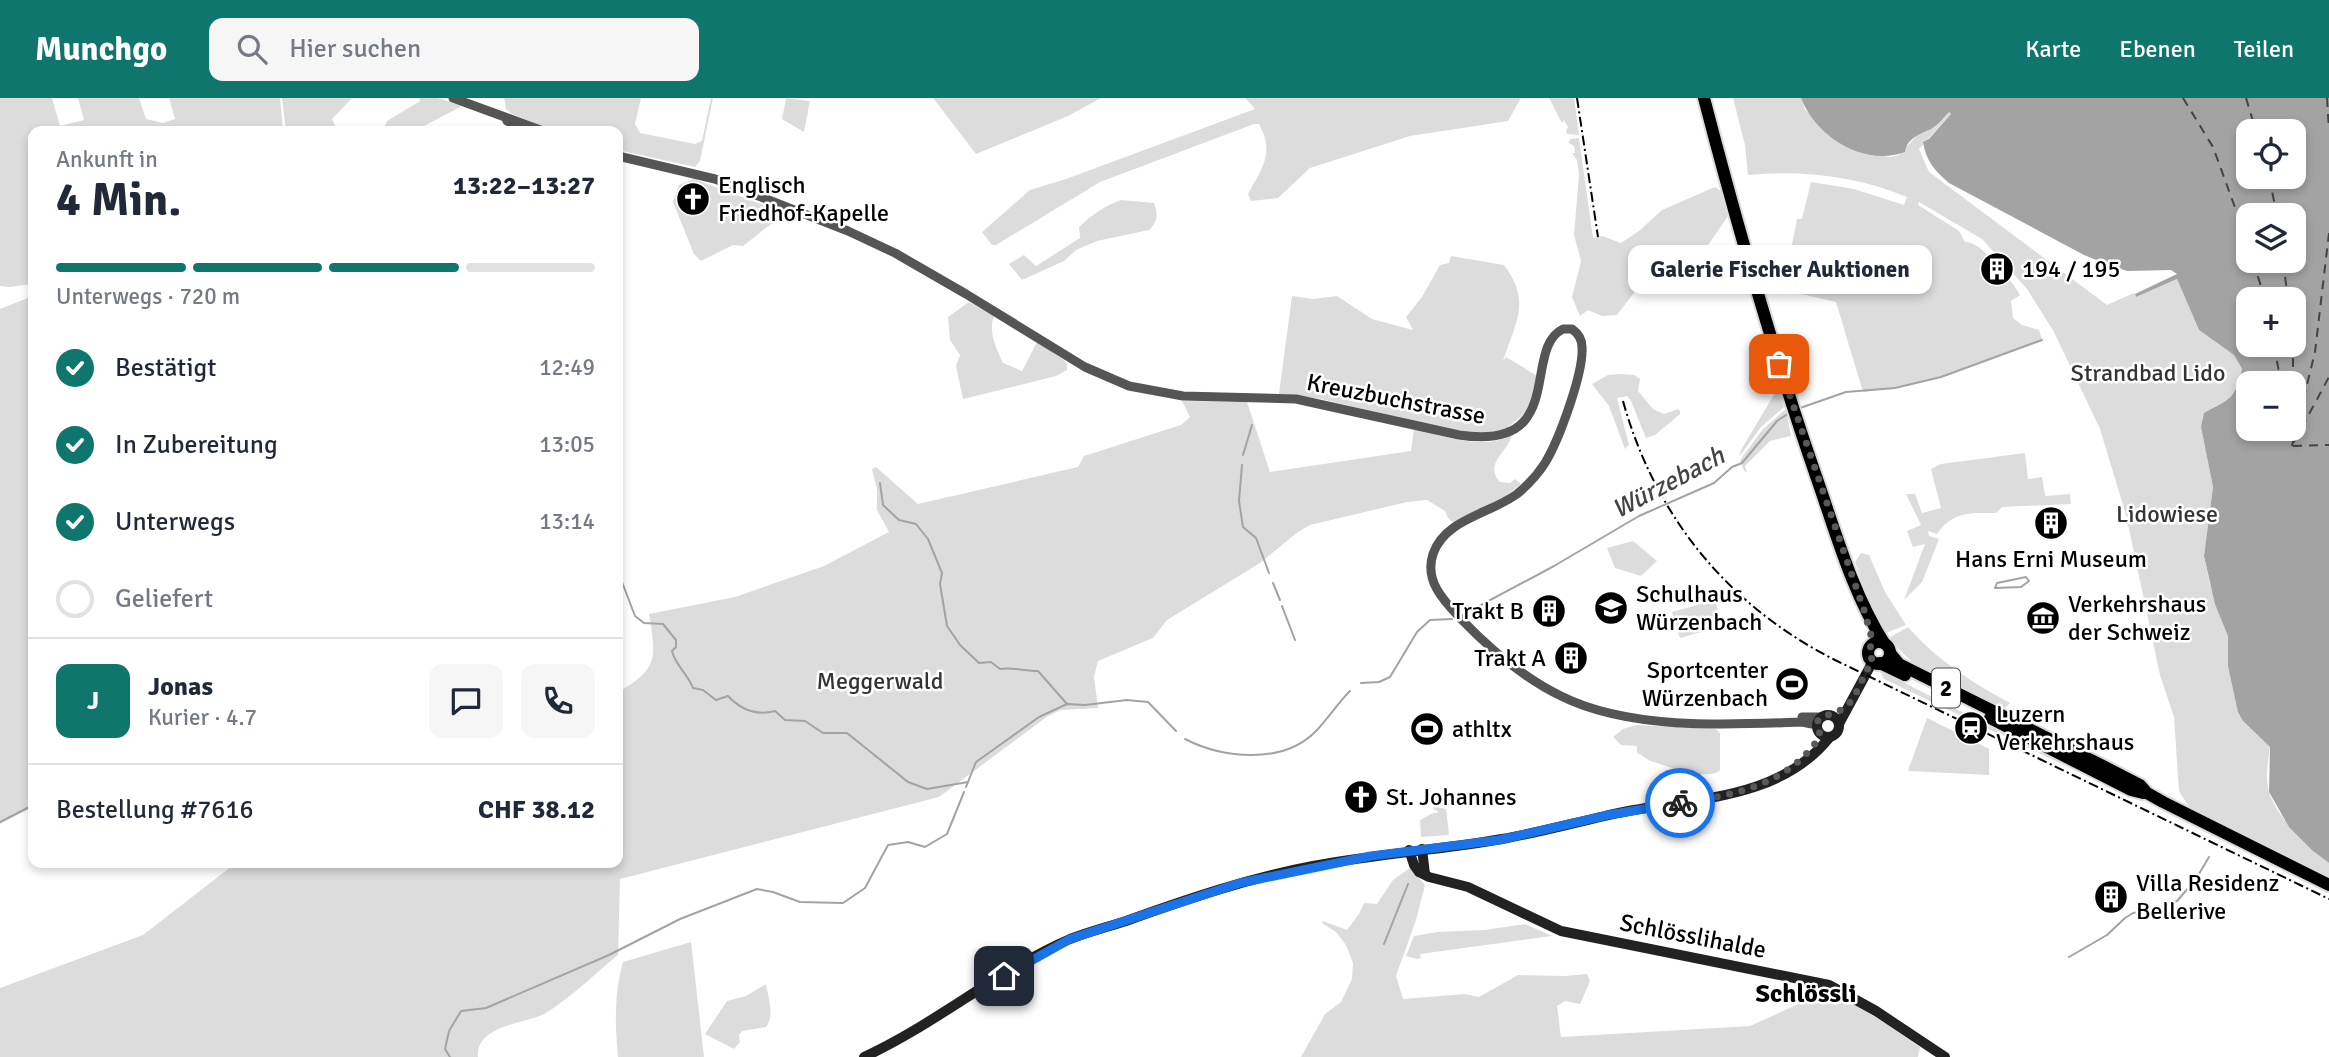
<!DOCTYPE html>
<html lang="de">
<meta charset="utf-8">
<style>
:root{--surface:#fff;--page:#f6f6f7;--text:#1f2937;--muted:#747a83;--line:#e0e1e3;--accent:#0f766e}
body{margin:0;font-family:Signika,sans-serif;background:var(--page);color:var(--text);height:100vh;display:flex;flex-direction:column;font-size:26px;white-space:nowrap}
*{box-sizing:border-box;margin:0}
p{font-size:23px;color:var(--muted)}
.icon{flex:none;width:38px;height:38px;fill:none;stroke:currentColor;stroke-width:2;stroke-linecap:round;stroke-linejoin:round}
.map{position:relative;flex:1;overflow:hidden}
.side{position:absolute;left:28px;top:28px;width:595px;height:742px;display:flex;flex-direction:column;background:var(--surface);border-radius:14px;box-shadow:0 4px 10px #0003}
.side>*{flex:none}
.fabs{position:absolute;left:2236px;top:21px;display:grid;gap:14px}
.fabs a{display:grid;place-items:center;width:70px;height:70px;border-radius:14px;background:var(--surface);box-shadow:0 4px 10px #0003;font-size:35px}
.pin{position:absolute;display:grid;place-items:center;width:60px;height:60px;color:#fff;margin:-30px;border-radius:14px;box-shadow:0 4px 10px #0006}
.courier{position:absolute;display:grid;place-items:center;width:70px;height:70px;margin:-35px;border:5px solid #1a73e8;border-radius:50%;background:#fff;color:#222;box-shadow:0 2px 9px #0007}
.bubble{position:absolute;height:49px;border-radius:14px;background:var(--surface);box-shadow:0 4px 10px #0003;font-size:23px;font-weight:700;line-height:49px;text-align:center}
.headline em{font-style:normal;font-weight:700}
.headline div{display:flex;flex-direction:column-reverse}
.headline{display:flex;align-items:center;justify-content:space-between;height:119px;padding:0 28px}
h1{font-size:46px;font-weight:700;line-height:52px}
.bar{display:grid;grid-template-columns:repeat(4,1fr);gap:10px 7px;align-content:center;height:84px;padding:0 28px}
.bar i{height:9px;border-radius:5px;background:var(--line)}
.bar .current{background:var(--accent)}
.bar p{grid-column:span 4}
.line{display:flex;align-items:center;gap:18px;padding:0 28px;border-top:2px solid var(--line)}
.line div{flex:1}
.round{display:grid;place-items:center;flex:none;width:74px;height:74px;border-radius:14px;background:var(--page)}
ol{padding:0 28px;list-style:none}
li{display:flex;align-items:center;gap:21px;height:77px}
li p{margin-inline-start:auto}
li .icon{padding:7px;border-radius:50%;background:var(--accent);color:#fff;stroke-width:4}
li:last-child{color:var(--muted)}
li i{width:38px;height:38px;border:4px solid var(--line);border-radius:50%}
header{display:flex;align-items:center;gap:42px;box-sizing:border-box;height:98px;padding:0 35px;background:var(--accent);color:#fff}
header strong{font-size:33px}
nav{display:flex;gap:38px;margin-inline-start:auto;font-size:24px}
.search{width:490px;height:63px;background:var(--page);display:flex;align-items:center;gap:18px;box-sizing:border-box;padding:0 24px;border-radius:14px;color:var(--muted);font-size:26px}
.map>svg:first-child{display:block}
.green{fill:#dcdcdc}
.water{fill:#a3a3a3;fill-rule:evenodd}
.lines{fill:none;stroke-linecap:round;stroke-linejoin:round}
.stream{stroke:#a3a3a3;stroke-width:2}
.ferry{stroke:#444;stroke-width:2;stroke-dasharray:9 7;stroke-linecap:butt}
.primary-casing{stroke:#dbdbdb;stroke-width:16}
.tertiary{stroke:#555;stroke-width:9}
.secondary{stroke:#222;stroke-width:10}
.primary{stroke:#000;stroke-width:12}
.rail{stroke:#000;stroke-width:2;stroke-dasharray:10 3.5 2 3.5;stroke-linecap:butt}
.done{stroke:#595959;stroke-width:7;stroke-dasharray:0 12.6}
.route{stroke:#1a73e8;stroke-width:9}
.labels{text-anchor:middle;stroke-width:5;stroke-linejoin:round;paint-order:stroke}
.shield{fill:#fff;stroke:#4c4c4c;stroke-width:2}
.shield-label{font-size:23px;font-weight:bold;fill:#000}
.poi-label{font-size:24px;fill:#000;stroke:#fff;text-anchor:start}
.park-label{font-size:24px;fill:#333;stroke:#fff}
.street-label{font-size:24px;fill:#000;stroke:#fff}
.water-label{font-size:26px;font-style:italic;fill:#444;stroke:#fff}
.neighbourhood-label{font-size:26px;font-weight:bold;fill:#000;stroke:#fff}
</style>
<header>
<strong>Munchgo</strong>
<div class="search"><svg class="icon" aria-label="search" viewBox="0 0 24 24"><circle cx="10" cy="10" r="6"/><path d="M15 15l6 6"/></svg>Hier suchen</div>
<nav><a>Karte</a><a>Ebenen</a><a>Teilen</a></nav>
</header>
<div class="map">
<svg width="2329" height="959" viewBox="0 0 2329 959">
<rect width="100%" height="100%" fill="#fff"/>
<g class="green">
<polygon points="0,0 52,0 60,28 84,22 78,0 139,0 146,21 163,25 175,21 169,0 280,0 283,33 33,33 33,186 9,189 0,188"/>
<polygon points="282,0 352,0 332,21 338,33 286,33"/>
<polygon points="419,0 438,0 462,8 422,29 427,33 382,33 387,23 420,3"/>
<polygon points="504,0 641,0 635,26 640,35 695,46 702,43 711,0 713,0 700,63 695,69 618,52 618,33 554,33 512,16 506,11"/>
<polygon points="786,0 810,3 804,34 782,21"/>
<polygon points="933,0 1101,0 1068,18 976,56"/>
<path d="M1245,0H1521L1508,23L1410,38L1310,70L1278,100L1251,103L1248,96C1262,70 1275,55 1259,26H1254L1100,84L996,147H992L982,134L1030,92L1066,81L1255,11Z"/>
<polygon points="1549,0 1574,0 1579,37 1567,36 1566,33 1568,29 1564,22 1562,25"/>
<path d="M1733,0H1801L1805,12L1860,54L1890,59L1899,57L1920,34L1933,30L1948,13L1951,16L1919,51L1929,74L2107,207L2134,195L2136,199L2177,181L2199,232L2234,257L2242,271C2239,283 2235,299 2224,306C2212,313 2207,314 2201,329L2213,389L2204,458L2210,486L2228,538V568L2243,623L2270,649C2268,663 2265,680 2269,694C2276,718 2310,752 2329,765V780L2198,715L2187,706L2179,693L2174,619L2160,577L2126,417L2100,331L2054,234L2027,191L1982,141L1919,104L1918,107L1959,133L1965,144C1983,144 2011,182 2020,197L2011,203L2013,220L2022,227L2039,232L2042,242L1941,279L1895,290L1863,294L1836,204L1797,195L1805,159L1790,156L1797,121H1802L1811,84L1854,91L1904,107L1907,99C1856,78 1803,72 1748,77L1745,47Z"/>
<polygon points="1579,40 1593,140 1602,138 1621,145 1639,133 1662,112 1715,89 1721,93 1728,118 1706,150 1694,156 1662,178 1640,187 1617,217 1602,218 1588,212 1580,218 1572,199 1581,163 1574,137 1579,77 1577,62 1572,55 1575,55 1574,48 1569,45 1570,41"/>
<polygon points="694,81 785,115 743,148 733,147 701,163 694,156 673,104 679,87"/>
<path d="M1121,102L1154,105C1158,116 1158,124 1149,132L1097,143L1076,152L1064,163L1022,182L1009,166L1024,157L1036,168L1080,140L1079,129C1092,117 1104,108 1121,102Z"/>
<path d="M1451,158L1504,167C1532,204 1515,225 1503,263L1506,259L1539,279L1529,308L1524,316L1507,330L1482,337L1443,330L1321,301L1279,296L1292,198L1313,201L1337,198L1372,221L1413,232L1406,219L1422,199L1440,167L1449,165Z"/>
<polygon points="33,198 33,709 0,726 0,211"/>
<path d="M969,204L994,218C988,234 996,250 1003,265L1022,273L1037,244L1064,262L1067,266V272L1056,278L963,301L956,268L960,257L950,242L948,219Z"/>
<polygon points="1621,276 1634,277 1640,281 1638,293 1653,311 1664,316 1678,311 1680,313 1680,316 1655,337 1646,340 1631,303 1627,298 1617,300 1629,347 1625,351 1609,308 1592,286 1608,277"/>
<polygon points="1778,290 1779,290 1784,309 1761,329 1739,359 1741,352"/>
<path d="M1182,303L1247,304L1270,374L1411,353L1414,331C1446,338 1481,353 1512,337C1508,354 1483,366 1500,384L1510,385L1515,381L1521,386L1506,398L1454,425L1448,420L1445,413L1427,402L1407,404L1310,427L1298,434L1260,465L1167,522L1153,540L1098,563L1094,579L1098,610L1061,612L1048,618L939,699L620,781L618,857C595,876 571,899 546,915C527,926 476,926 478,959H0V890L143,837L236,765H618V594C659,571 656,559 649,516L735,499L824,468L889,434L877,412V391L872,371L876,369L918,406L1078,369L1084,358L1181,327L1190,319Z"/>
<polygon points="1786,311 1791,338 1770,343 1745,368 1747,374 1744,373 1740,362 1763,331"/>
<path d="M2025,355L2028,381L2042,379L2045,398L2070,396L2071,406L2002,409L1996,415C1970,415 1953,413 1937,436L1928,433L1929,438L1939,441L1922,484L1904,502L1925,446L1913,449L1907,433L1921,427L1906,396H1915L1922,415L1941,410L1931,371L1941,366Z"/>
<polygon points="1633,443 1657,463 1641,478 1615,470 1607,450"/>
<path d="M1861,455L1869,457L1885,494L1906,527L1886,535C1872,515 1863,488 1855,464Z"/>
<polygon points="1715,502 1722,528 1680,540 1672,514"/>
<path d="M1908,529C1937,562 1971,584 2010,605L2006,609L2002,610C1964,592 1913,576 1890,539Z"/>
<polygon points="1879,572 2047,657 2065,665 2064,667 1884,581"/>
<polygon points="1927,620 1989,651 1989,677 1908,673"/>
<path d="M1636,627L1716,631L1720,635V672C1708,684 1666,668 1651,663C1645,661 1643,657 1637,655V648L1621,647L1613,639L1623,631Z"/>
<polygon points="1434,708 1446,711 1449,737 1421,739 1420,722 1433,715 1437,715 1438,713 1433,711"/>
<path d="M1410,770L1425,787L1416,822L1396,878L1403,901L1465,896L1479,899L1518,877L1565,878L1587,876L1590,883L1580,906L1565,903L1557,908L1561,939L1750,928L1814,899L1823,892C1859,906 1889,928 1920,949L1918,959H1301L1325,916L1341,904L1352,881L1353,865L1346,847L1336,834L1322,825L1323,823L1347,832L1359,816L1364,805L1377,806L1393,782Z"/>
<polygon points="1525,826 1552,838 1420,856 1421,860 1417,861 1406,858 1414,838 1437,834 1485,832"/>
<path d="M691,844L704,959H618C615,929 614,894 623,864Z"/>
<path d="M766,886C768,899 775,918 766,929L742,933L739,937L740,944L734,951L705,936L727,903L746,898Z"/>
</g>
<path class="water" d="M1801,0H2329V765L2313,753L2289,729L2269,694L2270,649L2243,623L2238,614L2228,568V538L2215,506L2204,458L2213,389L2201,329L2204,315C2230,301 2235,302 2242,271L2234,257L2199,232L2177,181L2136,199L2135,196L2177,176L2171,172L2127,173L2106,166L2084,157L1949,85C1935,73 1926,63 1923,44L1929,41L1951,16L1949,14C1944,19 1938,27 1931,31C1920,36 1907,40 1905,54C1864,69 1816,39 1801,0ZM2294,33V79H2249V33ZM2294,117V163H2249V117ZM2249,201H2294V247H2249ZM2294,285V331H2249V285Z"/>
<g class="lines">
<g class="stream">
<polyline points="1800,310 1846,294 1895,290 1941,279 2042,242"/>
<polyline points="1243,357 1252,327"/>
<polyline points="1242,367 1239,403 1243,429 1256,440 1269,475"/>
<path d="M880,385L883,407L899,422L916,426L928,441L942,475L940,486L947,528L960,547L979,565L991,564L1000,571C1013,569 1024,573 1038,573L1067,606"/>
<polygon points="2026,479 2029,483 2021,489 1995,490 1997,485"/>
<path d="M622,484L635,518L644,525L663,526L676,542V549L672,553C675,567 688,576 693,590L703,592L716,602L728,598C741,612 756,618 775,613L785,622L805,623L823,635H847L908,684L927,691L968,684"/>
<polyline points="1273,485 1280,502"/>
<polyline points="1282,508 1295,542"/>
<polyline points="1466,515 1554,468 1639,418 1714,385 1732,369 1742,365 1777,323 1789,315"/>
<polyline points="1361,585 1379,584 1390,579 1417,534 1430,522 1452,521"/>
<path d="M1185,641C1222,660 1282,667 1315,634C1327,622 1337,606 1350,593"/>
<polyline points="966,689 976,664 1039,619 1067,606 1085,607 1127,602 1148,604 1176,633"/>
<polyline points="0,724 33,707"/>
<polyline points="1384,846 1408,786"/>
<polyline points="2069,859 2107,837 2125,820 2133,815 2158,811 2177,803 2196,781 2209,759"/>
<polyline points="450,959 445,951 449,933 461,913 486,910 609,857 680,821 757,791 773,794 800,804 843,805 865,790 888,747 908,744 925,749 947,736 964,694"/>
</g>
<g class="ferry">
<polyline points="2183,0 2213,49 2249,148"/>
<polyline points="2246,0 2256,33"/>
<polyline points="2327,0 2329,32"/>
<polyline points="2269,79 2277,117"/>
<polyline points="2253,163 2265,201"/>
<polyline points="2283,163 2288,201"/>
<polyline points="2274,247 2281,285"/>
<polyline points="2293,285 2293,247"/>
<polyline points="2289,331 2292,347"/>
<polyline points="2292,343 2292,331"/>
<polyline points="2294,344 2329,279"/>
<polyline points="2292,348 2315,254 2329,135"/>
<polyline points="2293,348 2329,347"/>
</g>
<g class="primary-casing">
<g id="primary">
<path d="M1704,0C1737,127 1773,254 1816,378C1836,435 1852,494 1884,545"/>
<circle cx="1879" cy="555" r="11"/>
<polyline points="1890,555 1899,566 2111,672 2140,687 2147,695 2163,704 2329,787"/>
<polyline points="1880,565 1905,577"/>
<polyline points="1990,620 2131,692 2143,695"/>
</g>
</g>
<g class="tertiary">
<polyline points="453,0 543,33"/>
<polyline points="507,23 527,33"/>
<path d="M618,58L715,81L848,133L895,155L966,196L1085,269L1129,288L1183,298L1296,301L1459,337C1569,354 1521,251 1563,231H1572C1579,236 1582,241 1582,249C1584,274 1559,342 1545,365C1538,376 1528,387 1517,396C1490,416 1445,421 1433,456C1424,483 1444,503 1461,521C1490,551 1523,580 1561,598C1629,632 1727,627 1802,624L1817,627"/>
<polyline points="1802,619 1822,619"/>
</g>
<g class="secondary">
<circle cx="1828" cy="628" r="11"/>
<polyline points="1839,626 1873,563"/>
<polyline points="1422,751 1425,776"/>
<polyline points="1409,752 1414,767 1419,774 1429,779 1468,789 1561,833 1829,887 1876,913 1945,959"/>
<path d="M864,959C936,926 998,872 1070,841C1088,834 1107,829 1126,823C1187,801 1249,780 1313,768C1376,756 1439,752 1502,741C1536,735 1570,726 1605,718C1680,699 1775,707 1829,640"/>
</g>
<use href="#primary" class="primary"/>
<g class="rail">
<polyline points="1577,0 1598,139"/>
<path d="M1623,303C1655,418 1728,508 1835,562L2329,801"/>
</g>
</g>
<g class="lines">
<path class="done" d="M1680,705C1731,698 1788,687 1818,641L1820,636L1817,629L1818,622C1828,614 1841,617 1851,603C1860,591 1863,575 1873,563L1869,556L1872,541L1865,515L1779,266"/>
<polyline class="route" points="1004,878 1070,841 1240,785 1371,758 1499,742 1608,717 1680,705"/>
</g>
<defs>
<g id="church-disc" transform="scale(1.75)"><circle r="9.5" fill="#000" stroke="#fff"/><path d="M-1.2-6h2.4v3.5h3.3v2.4h-3.3V6h-2.4V-.1h-3.3v-2.4h3.3Z" fill="#fff"/></g>
<g id="building-disc" transform="scale(1.75)"><circle r="9.5" fill="#000" stroke="#fff"/><path d="M-4-6H4V6H1V3H-1V6H-4ZM-2.5-4.3h1.7v1.8h-1.7ZM.8-4.3h1.7v1.8H.8ZM-2.5-1h1.7V.8h-1.7ZM.8-1h1.7V.8H.8Z" fill="#fff"/></g>
<g id="school-disc" transform="scale(1.75)"><circle r="9.5" fill="#000" stroke="#fff"/><path d="M0-5L7-2L0 1L-7-2ZM-4 1L0 2.5L4 1V4Q0 6-4 4Z" fill="#fff"/></g>
<g id="museum-disc" transform="scale(1.75)"><circle r="9.5" fill="#000" stroke="#fff"/><path d="M0-6L6-3V-2H-6V-3ZM-5-1h2V3h-2ZM-1-1h2V3h-2ZM3-1h2V3H3ZM-6 4H6V6H-6Z" fill="#fff"/></g>
<g id="stadium-disc" transform="scale(1.75)"><circle r="9.5" fill="#000" stroke="#fff"/><path d="M0-5a6.5 5 0 1 0 0 10a6.5 5 0 1 0 0-10ZM-3.5-1.8h7v3.6h-7Z" fill="#fff"/></g>
<g id="station-disc" transform="scale(1.75)"><circle r="9.5" fill="#000" stroke="#fff"/><path d="M-3-6H3Q5-6 5-4V2Q5 4 3 4L4.5 6H3L1.5 4h-3L-3 6H-4.5L-3 4Q-5 4-5 2V-4Q-5-6-3-6ZM-3.5-4v3h7v-3ZM-3.5 1v1.5H-2V1ZM2 1v1.5H3.5V1Z" fill="#fff"/></g>
</defs>
<g fill-rule="evenodd">
<use href="#church-disc" x="693" y="101"/>
<use href="#building-disc" x="1997" y="171"/>
<use href="#building-disc" x="2051" y="425"/>
<use href="#school-disc" x="1611" y="510"/>
<use href="#building-disc" x="1549" y="513"/>
<use href="#museum-disc" x="2043" y="520"/>
<use href="#building-disc" x="1571" y="560"/>
<use href="#stadium-disc" x="1792" y="586"/>
<use href="#station-disc" x="1971" y="630"/>
<use href="#stadium-disc" x="1427" y="631"/>
<use href="#church-disc" x="1361" y="699"/>
<use href="#building-disc" x="2111" y="799"/>
</g>
<g class="labels">
<rect class="shield" x="1932" y="570.5" width="28" height="39" rx="5"/>
<g class="shield-label">
<text x="1946" y="598">2</text>
</g>
<g class="poi-label">
<text x="718" y="95">Englisch<tspan x="718" dy="28">Friedhof-Kapelle</tspan></text>
<text x="2022" y="179">194 / 195</text>
<text x="2051" y="469" text-anchor="middle">Hans Erni Museum</text>
<text x="1636" y="504">Schulhaus<tspan x="1636" dy="28">Würzenbach</tspan></text>
<text x="2068" y="514">Verkehrshaus<tspan x="2068" dy="28">der Schweiz</tspan></text>
<text x="1524" y="521" text-anchor="end">Trakt B</text>
<text x="1546" y="568" text-anchor="end">Trakt A</text>
<text x="1768" y="580" text-anchor="end">Sportcenter<tspan x="1768" dy="28">Würzenbach</tspan></text>
<text x="1996" y="624">Luzern<tspan x="1996" dy="28">Verkehrshaus</tspan></text>
<text x="1452" y="639">athltx</text>
<text x="1386" y="707">St. Johannes</text>
<text x="2136" y="793">Villa Residenz<tspan x="2136" dy="28">Bellerive</tspan></text>
</g>
<g class="park-label">
<text x="2148" y="283">Strandbad Lido</text>
<text x="2167" y="424">Lidowiese</text>
<text x="880" y="591">Meggerwald</text>
</g>
<g class="street-label">
<text transform="translate(1396 301) rotate(11)" y="8">Kreuzbuchstrasse</text>
<text transform="translate(1693 838) rotate(11)" y="8">Schlösslihalde</text>
</g>
<g class="water-label">
<text transform="translate(1668 384) rotate(-28)" y="9">Würzebach</text>
</g>
<g class="neighbourhood-label">
<text x="1806" y="904">Schlössli</text>
</g>
</g>
</svg>
<div class="fabs">
<a><svg class="icon" aria-label="locate" viewBox="0 0 24 24"><circle cx="12" cy="12" r="6"/><path d="M12 2v4M12 18v4M2 12h4M18 12h4"/></svg></a>
<a><svg class="icon" aria-label="layers" viewBox="0 0 24 24"><path d="M12 4l9 5-9 5-9-5zM3 14l9 5 9-5"/></svg></a>
<a>+</a>
<a>−</a>
</div>
<div class="pin" style="left:1779px;top:266px;background:#ea580c"><svg class="icon" aria-label="bag" viewBox="0 0 24 24"><path d="M5 8h14l-1 12H6zM9 8a3 3 0 0 1 6 0"/></svg></div>
<div class="pin" style="left:1004px;top:878px;background:#1f2937"><svg class="icon" aria-label="home" viewBox="0 0 24 24"><path d="M3 11l9-7 9 7M6 9v11h12V9"/></svg></div>
<div class="courier" style="left:1680px;top:705px"><svg class="icon" aria-label="bike" viewBox="0 0 24 24"><circle cx="6" cy="16" r="4"/><circle cx="18" cy="16" r="4"/><path d="M6 16l4-8h5l3 8M10 8l3 8H6M13 5h3"/></svg></div>
<div class="bubble" style="left:1628px;top:147px;width:304px">Galerie Fischer Auktionen</div>
<section class="side">
<div class="headline"><div><h1>4 Min.</h1><p>Ankunft in</p></div><em>13:22–13:27</em></div>
<div class="bar"><i class="current"></i><i class="current"></i><i class="current"></i><i></i><p>Unterwegs · 720 m</p></div>
<ol>
<li><svg class="icon" aria-label="check" viewBox="0 0 24 24"><path d="M5 12l5 5 9-10"/></svg>Bestätigt<p>12:49</p></li>
<li><svg class="icon" aria-label="check" viewBox="0 0 24 24"><path d="M5 12l5 5 9-10"/></svg>In Zubereitung<p>13:05</p></li>
<li><svg class="icon" aria-label="check" viewBox="0 0 24 24"><path d="M5 12l5 5 9-10"/></svg>Unterwegs<p>13:14</p></li>
<li><i></i>Geliefert</li>
</ol>
<div class="line" style="height:126px"><b class="round" style="background:var(--accent);color:#fff">J</b><div><b>Jonas</b><p>Kurier · 4.7</p></div><a class="round"><svg class="icon" aria-label="chat" viewBox="0 0 24 24"><path d="M4 5h16v11H9l-5 4z"/></svg></a><a class="round"><svg class="icon" aria-label="phone" viewBox="0 0 24 24"><path d="M5 4h4l2 5-3 2q2 4 5 5l2-3 5 2v4C11 20 4 13 5 4z"/></svg></a></div>
<div class="line" style="height:91px"><div>Bestellung #7616</div><b>CHF 38.12</b></div>
</section>
</div>
